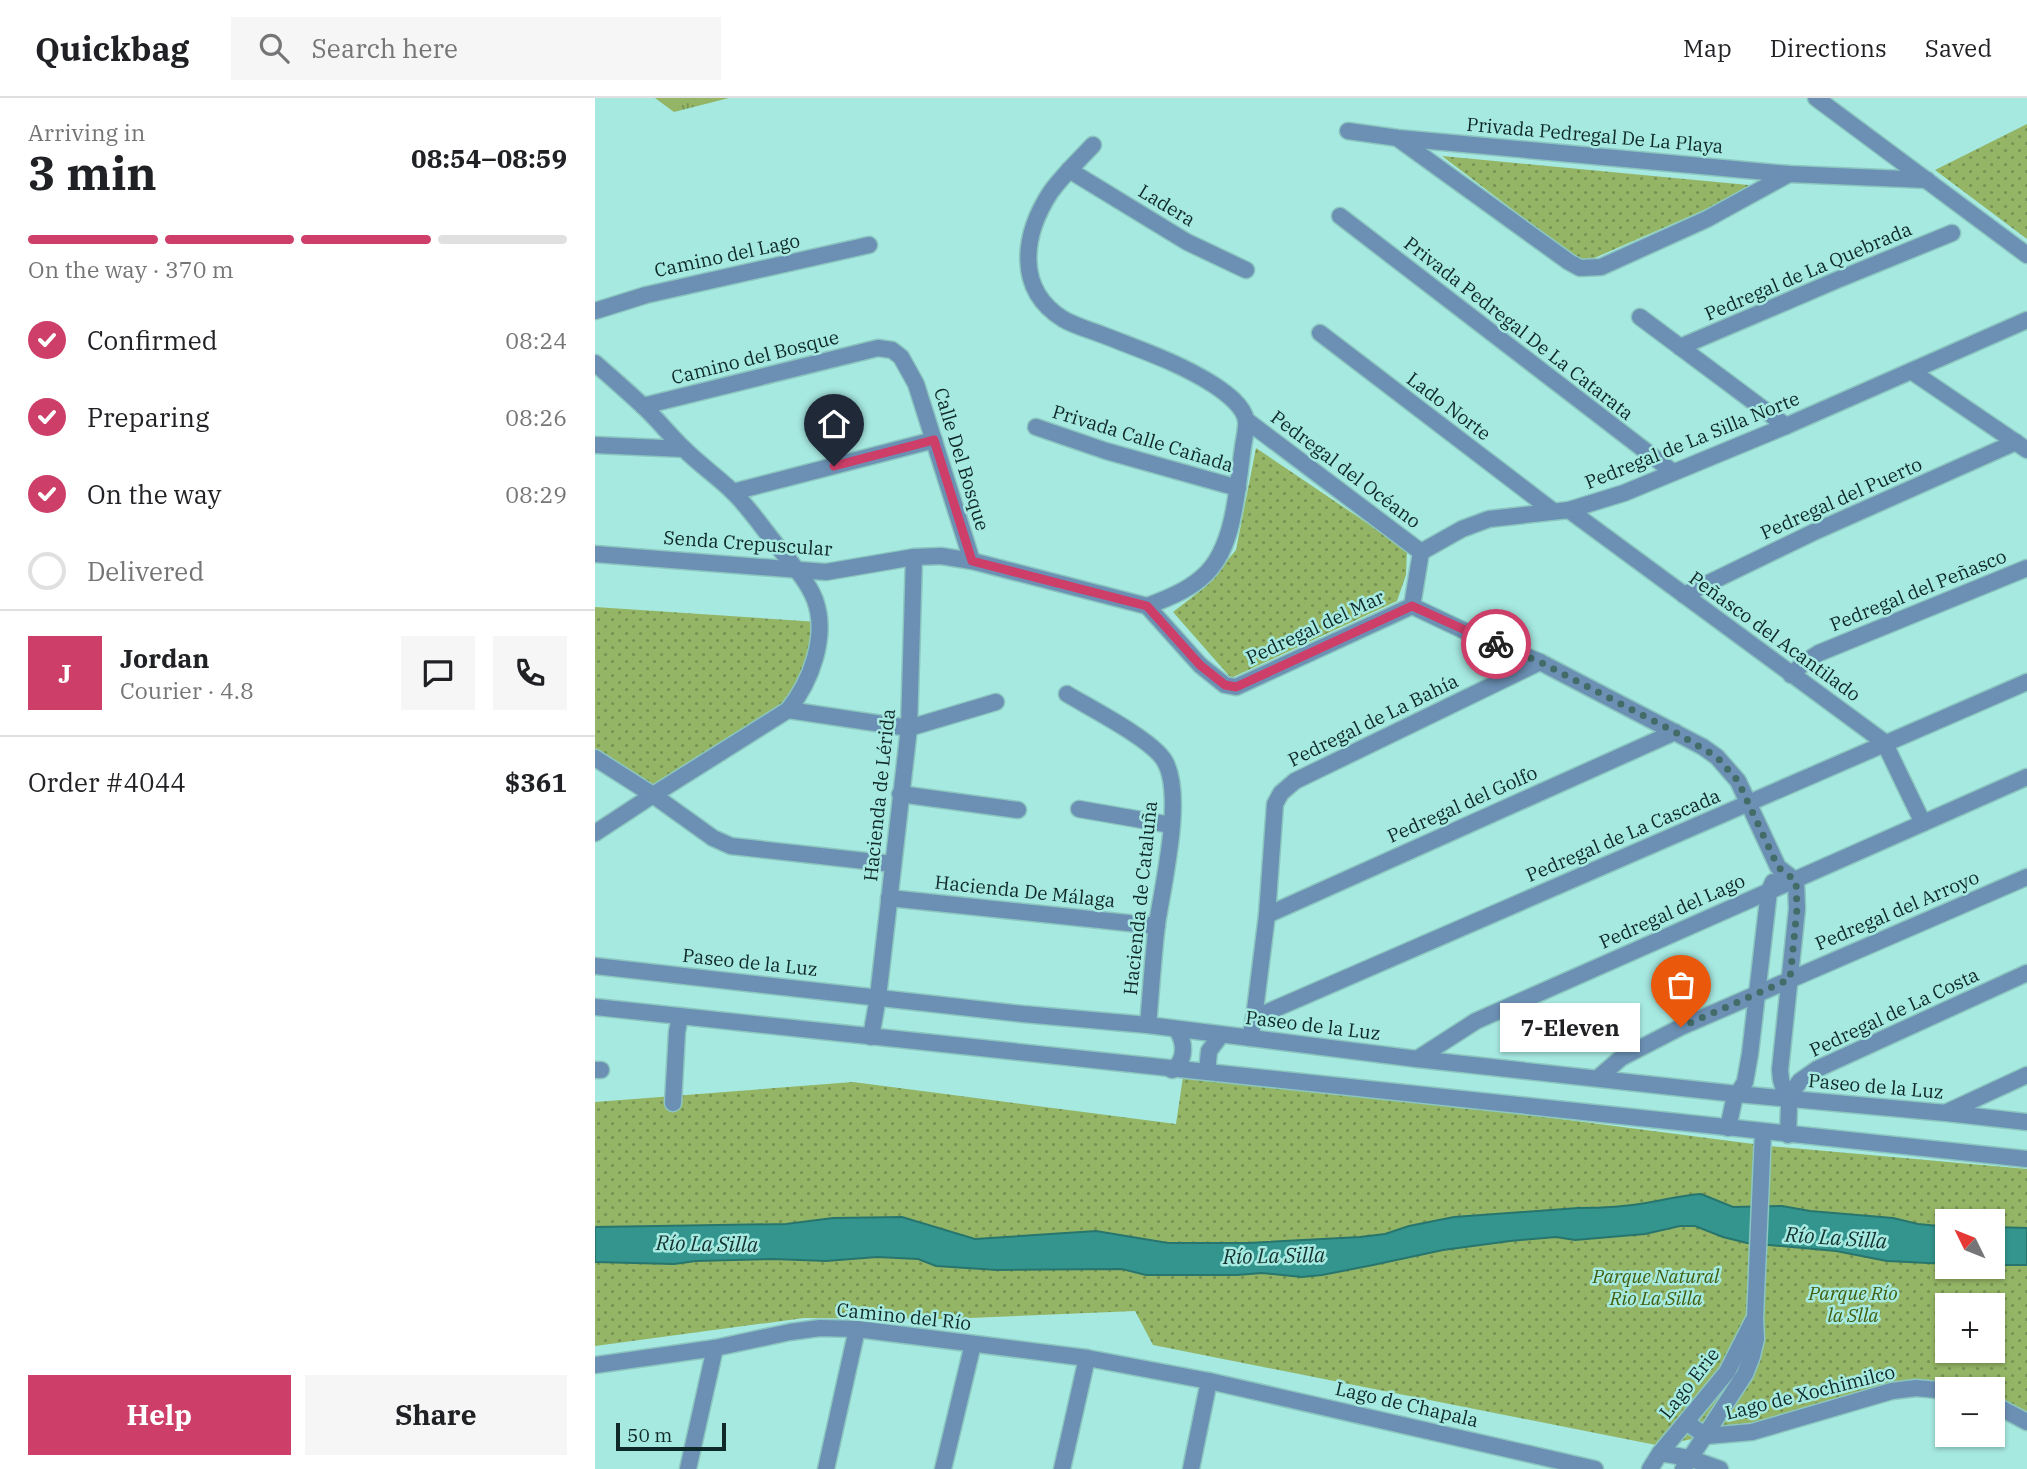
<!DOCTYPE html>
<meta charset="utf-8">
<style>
:root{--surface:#fff;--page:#f6f6f6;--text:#202124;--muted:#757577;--line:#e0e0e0;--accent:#cd3e68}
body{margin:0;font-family:"IBM Plex Serif",serif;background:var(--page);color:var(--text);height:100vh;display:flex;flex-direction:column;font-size:26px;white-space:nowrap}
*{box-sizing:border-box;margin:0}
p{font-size:23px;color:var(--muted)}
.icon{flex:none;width:38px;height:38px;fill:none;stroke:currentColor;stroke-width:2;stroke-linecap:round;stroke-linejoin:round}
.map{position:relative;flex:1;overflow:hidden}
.side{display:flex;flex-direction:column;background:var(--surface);width:595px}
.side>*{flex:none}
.needle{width:46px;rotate:313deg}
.tools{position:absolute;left:1340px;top:1111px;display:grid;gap:14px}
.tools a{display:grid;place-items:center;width:70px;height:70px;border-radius:0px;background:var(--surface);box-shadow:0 2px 5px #0004;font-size:35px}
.scale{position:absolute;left:21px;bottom:18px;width:110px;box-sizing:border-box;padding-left:7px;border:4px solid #0e2927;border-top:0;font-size:19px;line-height:24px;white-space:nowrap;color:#0e2927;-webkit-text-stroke:5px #a6e9e1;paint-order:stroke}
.pin{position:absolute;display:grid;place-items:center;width:60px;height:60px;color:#fff;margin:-72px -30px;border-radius:50% 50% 50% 0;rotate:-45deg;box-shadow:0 0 7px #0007}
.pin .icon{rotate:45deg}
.courier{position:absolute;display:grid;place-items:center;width:70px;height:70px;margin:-35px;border:5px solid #cd3e68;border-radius:50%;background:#fff;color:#222;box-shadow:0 2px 9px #0007}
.bubble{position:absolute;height:49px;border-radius:0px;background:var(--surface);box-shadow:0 2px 5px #0004;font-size:23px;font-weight:700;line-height:49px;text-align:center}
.overview em{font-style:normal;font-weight:700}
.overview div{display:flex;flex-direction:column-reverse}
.overview{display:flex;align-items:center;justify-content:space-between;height:119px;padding:0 28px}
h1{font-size:46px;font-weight:700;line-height:52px}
.bar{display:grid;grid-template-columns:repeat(4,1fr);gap:10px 7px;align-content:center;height:84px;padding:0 28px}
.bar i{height:9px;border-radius:5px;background:var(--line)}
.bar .on{background:var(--accent)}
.bar p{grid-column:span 4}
.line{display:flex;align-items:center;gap:18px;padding:0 28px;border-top:2px solid var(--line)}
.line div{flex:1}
.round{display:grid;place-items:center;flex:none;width:74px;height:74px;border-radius:0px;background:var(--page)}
ol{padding:0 28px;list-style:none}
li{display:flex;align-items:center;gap:21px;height:77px}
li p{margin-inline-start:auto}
li .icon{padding:7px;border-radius:50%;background:var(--accent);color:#fff;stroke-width:4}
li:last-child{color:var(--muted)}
li i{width:38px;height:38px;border:4px solid var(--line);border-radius:50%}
.primary-button{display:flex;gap:14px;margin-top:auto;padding:14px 28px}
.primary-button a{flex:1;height:80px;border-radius:0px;background:var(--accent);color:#fff;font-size:28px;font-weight:700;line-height:80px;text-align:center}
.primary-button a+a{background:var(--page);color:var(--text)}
header{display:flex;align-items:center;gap:42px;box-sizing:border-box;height:98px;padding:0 35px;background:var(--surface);border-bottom:2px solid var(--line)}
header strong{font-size:33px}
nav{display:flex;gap:38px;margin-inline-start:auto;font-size:24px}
.search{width:490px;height:63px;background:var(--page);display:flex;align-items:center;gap:18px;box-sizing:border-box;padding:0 24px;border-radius:0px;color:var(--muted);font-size:26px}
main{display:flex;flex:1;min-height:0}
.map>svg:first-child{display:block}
.grass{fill:url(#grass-tufts)}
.park{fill:url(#park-dots);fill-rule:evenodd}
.water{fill:#33958d;stroke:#28756e;stroke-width:2}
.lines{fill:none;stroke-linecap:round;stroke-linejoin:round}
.minor-casing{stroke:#8bc6c0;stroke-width:19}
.minor{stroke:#6b90b4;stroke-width:16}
.done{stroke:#436c68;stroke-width:7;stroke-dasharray:0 12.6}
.route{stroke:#cd3e68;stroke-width:9}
.labels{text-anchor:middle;stroke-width:5;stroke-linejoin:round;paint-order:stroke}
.street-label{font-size:19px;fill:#0e2927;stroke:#a6e9e1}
.park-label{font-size:19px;font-style:italic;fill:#425e0c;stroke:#a6e9e1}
.water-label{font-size:21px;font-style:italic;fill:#14322f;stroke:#a6e9e1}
</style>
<header>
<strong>Quickbag</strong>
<div class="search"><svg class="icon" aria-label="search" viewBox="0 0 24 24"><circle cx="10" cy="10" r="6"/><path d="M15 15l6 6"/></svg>Search here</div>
<nav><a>Map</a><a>Directions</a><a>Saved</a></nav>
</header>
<main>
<section class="side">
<div class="overview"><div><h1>3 min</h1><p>Arriving in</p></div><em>08:54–08:59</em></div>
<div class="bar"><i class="on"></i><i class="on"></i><i class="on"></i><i></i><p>On the way · 370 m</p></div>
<ol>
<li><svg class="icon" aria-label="check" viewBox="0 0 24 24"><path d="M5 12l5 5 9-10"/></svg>Confirmed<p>08:24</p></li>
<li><svg class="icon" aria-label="check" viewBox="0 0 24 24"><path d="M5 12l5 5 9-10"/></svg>Preparing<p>08:26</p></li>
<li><svg class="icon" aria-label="check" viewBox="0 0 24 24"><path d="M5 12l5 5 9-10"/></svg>On the way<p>08:29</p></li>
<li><i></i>Delivered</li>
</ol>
<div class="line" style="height:126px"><b class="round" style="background:var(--accent);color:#fff">J</b><div><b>Jordan</b><p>Courier · 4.8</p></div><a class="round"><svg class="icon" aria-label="chat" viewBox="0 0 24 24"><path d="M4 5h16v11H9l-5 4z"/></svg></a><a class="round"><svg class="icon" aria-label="phone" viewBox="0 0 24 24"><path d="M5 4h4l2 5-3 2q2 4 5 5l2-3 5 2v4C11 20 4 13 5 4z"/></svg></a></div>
<div class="line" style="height:91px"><div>Order #4044</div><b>$361</b></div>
<div class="primary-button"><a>Help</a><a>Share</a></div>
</section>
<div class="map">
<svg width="1432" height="1371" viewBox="0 0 1432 1371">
<defs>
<pattern id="grass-tufts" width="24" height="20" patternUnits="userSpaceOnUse" patternTransform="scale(1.75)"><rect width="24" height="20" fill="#94b565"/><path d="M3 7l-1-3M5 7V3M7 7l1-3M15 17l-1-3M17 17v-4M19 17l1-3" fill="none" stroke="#779353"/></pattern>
<pattern id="park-dots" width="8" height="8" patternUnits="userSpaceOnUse" patternTransform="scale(1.75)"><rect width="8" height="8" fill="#94b565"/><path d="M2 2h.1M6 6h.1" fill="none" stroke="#779353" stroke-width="1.8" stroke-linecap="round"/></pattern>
</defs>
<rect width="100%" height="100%" fill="#a6e9e1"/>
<polygon class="grass" points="60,0 134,0 79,14"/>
<g class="park">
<polygon points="1432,26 1432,141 1340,72"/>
<polygon points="847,58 1164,88 988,165"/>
<polygon points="661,350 812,452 811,477 802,503 636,580 578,514 609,490 641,452"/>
<polygon points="0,509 223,524 203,600 58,697 0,661"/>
<path d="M589,972L1174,1048L1432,1071V1325L1398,1308V1292L1321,1290L1066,1348L558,1247L540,1213L350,1221L209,1220L0,1248V1004L258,984L581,1026ZM1353,1124H1398V1169H1353ZM1353,1208H1398V1253H1353Z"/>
</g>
<g class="water">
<path d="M1106,1096L1138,1109L1187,1108L1215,1113L1298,1120L1323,1126L1353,1129V1166L1292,1163L1241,1153L1152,1145L1128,1139L1100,1128H1085L1050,1136L980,1142L961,1139L915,1143L848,1152L778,1167L727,1177L707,1179L667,1175L642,1177H551L527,1171L402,1172L341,1168L323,1161L282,1159L231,1163L178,1161L101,1163L79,1166L0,1164V1129L191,1126L238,1120L307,1119L380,1141L501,1133L573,1145H653L765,1139L790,1136L814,1128L859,1119L983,1110C1005,1110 1029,1109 1051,1105C1070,1102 1087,1097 1106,1096Z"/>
<polygon points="1398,1129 1432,1130 1432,1167 1398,1167"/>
</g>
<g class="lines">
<g class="minor-casing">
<g id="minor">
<polyline points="1221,0 1432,157"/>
<polyline points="753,33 803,40 1194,76 1332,82"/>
<polyline points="805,42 974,164 985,170 1006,169 1112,121 1194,76"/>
<path d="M498,47C484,62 467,78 455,95C428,137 420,191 468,221C480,228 495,232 508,237C546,252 585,265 619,287C631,295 648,307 651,322C652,330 649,341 648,349C645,370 643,391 639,412C628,471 607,488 552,508"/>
<polyline points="474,72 592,144 651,172"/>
<polyline points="745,118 1078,374"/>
<polyline points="0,213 51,197 274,147"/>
<polyline points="1045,219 1191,328"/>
<polyline points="725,235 958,413"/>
<polyline points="1085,249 1242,182 1357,135"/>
<path d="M0,265C16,279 32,293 48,308C62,321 74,336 88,350C103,365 121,378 136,392C154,409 168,431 184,450C197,466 212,482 220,502C233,538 216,584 193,612L58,697L0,735"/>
<polyline points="1316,273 1432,352"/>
<polyline points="48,308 283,250 297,252 306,259 321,286 377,463"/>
<polyline points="651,322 826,454"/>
<polyline points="441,329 511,353 643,390"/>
<polyline points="0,347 89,351"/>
<polyline points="138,394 339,342"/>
<polyline points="974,412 1289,644 1328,725"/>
<polyline points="826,454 817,508 874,535 945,564 1108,649 1122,659 1143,683 1183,769 1201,783 1202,811 1185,972 1186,982 1194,1008 1193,1037"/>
<polyline points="826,454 867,431 894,421 974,412 1029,395 1191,328 1432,222"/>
<polyline points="0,456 231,474 319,459 346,458 377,463 552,508 605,567 630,587 641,589 817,508"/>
<polyline points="1089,497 1219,434 1421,344"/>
<polyline points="1196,577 1210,564 1224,555 1432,470"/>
<path d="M472,596C495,610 556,641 569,662C590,695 568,786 562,826C558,859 556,893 553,927"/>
<polyline points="193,612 314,630 401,604"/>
<polyline points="0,660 58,697 118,740 136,748 298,766"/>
<polyline points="305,696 423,712"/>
<polyline points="484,711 576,727"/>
<polyline points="294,800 562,828"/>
<polyline points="672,817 1080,634"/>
<polyline points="0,868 428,916 553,927 822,961 1142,996 1351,1015 1432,1024"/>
<polyline points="0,909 1432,1061"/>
<polyline points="659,920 672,817 680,706 686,695 700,683 945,564"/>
<polyline points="276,939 283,899 314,630 319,459"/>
<polyline points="655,940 659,920 1432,584"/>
<polyline points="822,961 881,923 1432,679"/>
<polyline points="0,972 6,972"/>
<path d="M577,972C592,962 590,943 581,931"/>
<polyline points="612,974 614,953 626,937"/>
<polyline points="1003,980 1026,960 1086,929 1432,779"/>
<polyline points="1192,1001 1205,983 1222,971 1432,875"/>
<polyline points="78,1005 82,934 85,918"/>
<polyline points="1352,1014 1432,977"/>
<polyline points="1133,1030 1139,1002 1150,984 1155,956 1174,793 1178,784"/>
<polyline points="0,1267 120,1250 195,1234 225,1230 262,1231 492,1260 614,1283 1000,1371"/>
<polyline points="1398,1306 1432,1324"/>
<polyline points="1091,1324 1111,1338 1157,1334 1297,1293 1321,1290 1353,1293"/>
<polyline points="1065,1355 1094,1360 1125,1371"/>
<polyline points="93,1371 120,1250"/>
<polyline points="231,1371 262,1231"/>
<polyline points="348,1371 378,1246"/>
<polyline points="467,1371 492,1260"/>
<polyline points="596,1371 614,1283"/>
<polyline points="1055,1371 1065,1355 1132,1274 1158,1223"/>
<polyline points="1088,1371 1150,1276 1157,1258 1161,1241 1160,1221 1168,1034"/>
</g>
</g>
<use href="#minor" class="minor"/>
</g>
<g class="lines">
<polyline class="done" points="901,546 945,564 1080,634 1122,659 1143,683 1183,769 1201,783 1202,811 1195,881 1086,929"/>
<polyline class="route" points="239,368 339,342 377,463 552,508 605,567 630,587 641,589 817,508 901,546"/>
</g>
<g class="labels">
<g class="street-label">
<text transform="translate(1000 37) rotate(5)" y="7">Privada Pedregal De La Playa</text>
<text transform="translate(572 107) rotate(31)" y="7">Ladera</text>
<text transform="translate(132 157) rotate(-12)" y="7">Camino del Lago</text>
<text transform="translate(1213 173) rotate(-23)" y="7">Pedregal de La Quebrada</text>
<text transform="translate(924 230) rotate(38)" y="7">Privada Pedregal De La Catarata</text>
<text transform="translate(160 259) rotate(-14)" y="7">Camino del Bosque</text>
<text transform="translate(854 308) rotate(37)" y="7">Lado Norte</text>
<text transform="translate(548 340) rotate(17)" y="7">Privada Calle Cañada</text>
<text transform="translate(1097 342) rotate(-22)" y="7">Pedregal de La Silla Norte</text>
<text transform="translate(367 361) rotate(73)" y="7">Calle Del Bosque</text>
<text transform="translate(751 371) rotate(37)" y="7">Pedregal del Océano</text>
<text transform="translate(1246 400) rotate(-24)" y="7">Pedregal del Puerto</text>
<text transform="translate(153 445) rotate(4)" y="7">Senda Crepuscular</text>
<text transform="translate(1323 492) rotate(-22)" y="7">Pedregal del Peñasco</text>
<text transform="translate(720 529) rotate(-25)" y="7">Pedregal del Mar</text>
<text transform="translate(1180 538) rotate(36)" y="7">Peñasco del Acantilado</text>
<text transform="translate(778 622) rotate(-26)" y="7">Pedregal de La Bahía</text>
<text transform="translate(284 697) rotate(-84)" y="7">Hacienda de Lérida</text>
<text transform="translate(867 706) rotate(-24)" y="7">Pedregal del Golfo</text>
<text transform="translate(1028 737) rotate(-23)" y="7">Pedregal de La Cascada</text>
<text transform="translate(430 793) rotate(6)" y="7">Hacienda De Málaga</text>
<text transform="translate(545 800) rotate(-84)" y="7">Hacienda de Cataluña</text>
<text transform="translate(1302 812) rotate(-23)" y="7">Pedregal del Arroyo</text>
<text transform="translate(1077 813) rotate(-24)" y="7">Pedregal del Lago</text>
<text transform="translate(155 864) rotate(6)" y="7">Paseo de la Luz</text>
<text transform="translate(1299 914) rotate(-25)" y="7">Pedregal de La Costa</text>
<text transform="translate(718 927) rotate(7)" y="7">Paseo de la Luz</text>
<text transform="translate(1281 988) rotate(5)" y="7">Paseo de la Luz</text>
<text transform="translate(309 1218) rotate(6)" y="7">Camino del Río</text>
<text transform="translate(1094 1285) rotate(-52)" y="7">Lago Erie</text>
<text transform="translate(1215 1294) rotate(-14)" y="7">Lago de Xochimilco</text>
<text transform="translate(812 1306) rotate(13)" y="7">Lago de Chapala</text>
</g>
<g class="park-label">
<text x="1061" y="1185">Parque Natural<tspan x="1061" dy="22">Rio La Silla</tspan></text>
<text x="1258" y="1202">Parque Río<tspan x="1258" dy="22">la Slla</tspan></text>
</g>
<g class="water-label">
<text transform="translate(1241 1140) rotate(4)" y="7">Río La Silla</text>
<text transform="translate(112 1146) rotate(1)" y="7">Río La Silla</text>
<text transform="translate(679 1158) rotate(-1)" y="7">Río La Silla</text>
</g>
</g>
</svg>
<div class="tools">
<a><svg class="needle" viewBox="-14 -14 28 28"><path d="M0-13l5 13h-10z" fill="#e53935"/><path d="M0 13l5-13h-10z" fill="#757577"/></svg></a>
<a>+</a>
<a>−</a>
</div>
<div class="scale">50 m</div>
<div class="pin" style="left:1086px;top:929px;background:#ea580c"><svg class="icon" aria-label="bag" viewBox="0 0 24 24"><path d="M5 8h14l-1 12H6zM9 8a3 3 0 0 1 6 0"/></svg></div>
<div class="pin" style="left:239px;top:368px;background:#1f2937"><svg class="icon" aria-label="home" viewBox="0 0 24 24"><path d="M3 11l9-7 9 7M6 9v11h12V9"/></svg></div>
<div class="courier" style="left:901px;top:546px"><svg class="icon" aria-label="bike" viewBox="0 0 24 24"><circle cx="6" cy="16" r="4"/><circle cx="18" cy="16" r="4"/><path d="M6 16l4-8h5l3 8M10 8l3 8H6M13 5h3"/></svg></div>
<div class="bubble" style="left:905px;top:905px;width:140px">7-Eleven</div>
</div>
</main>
